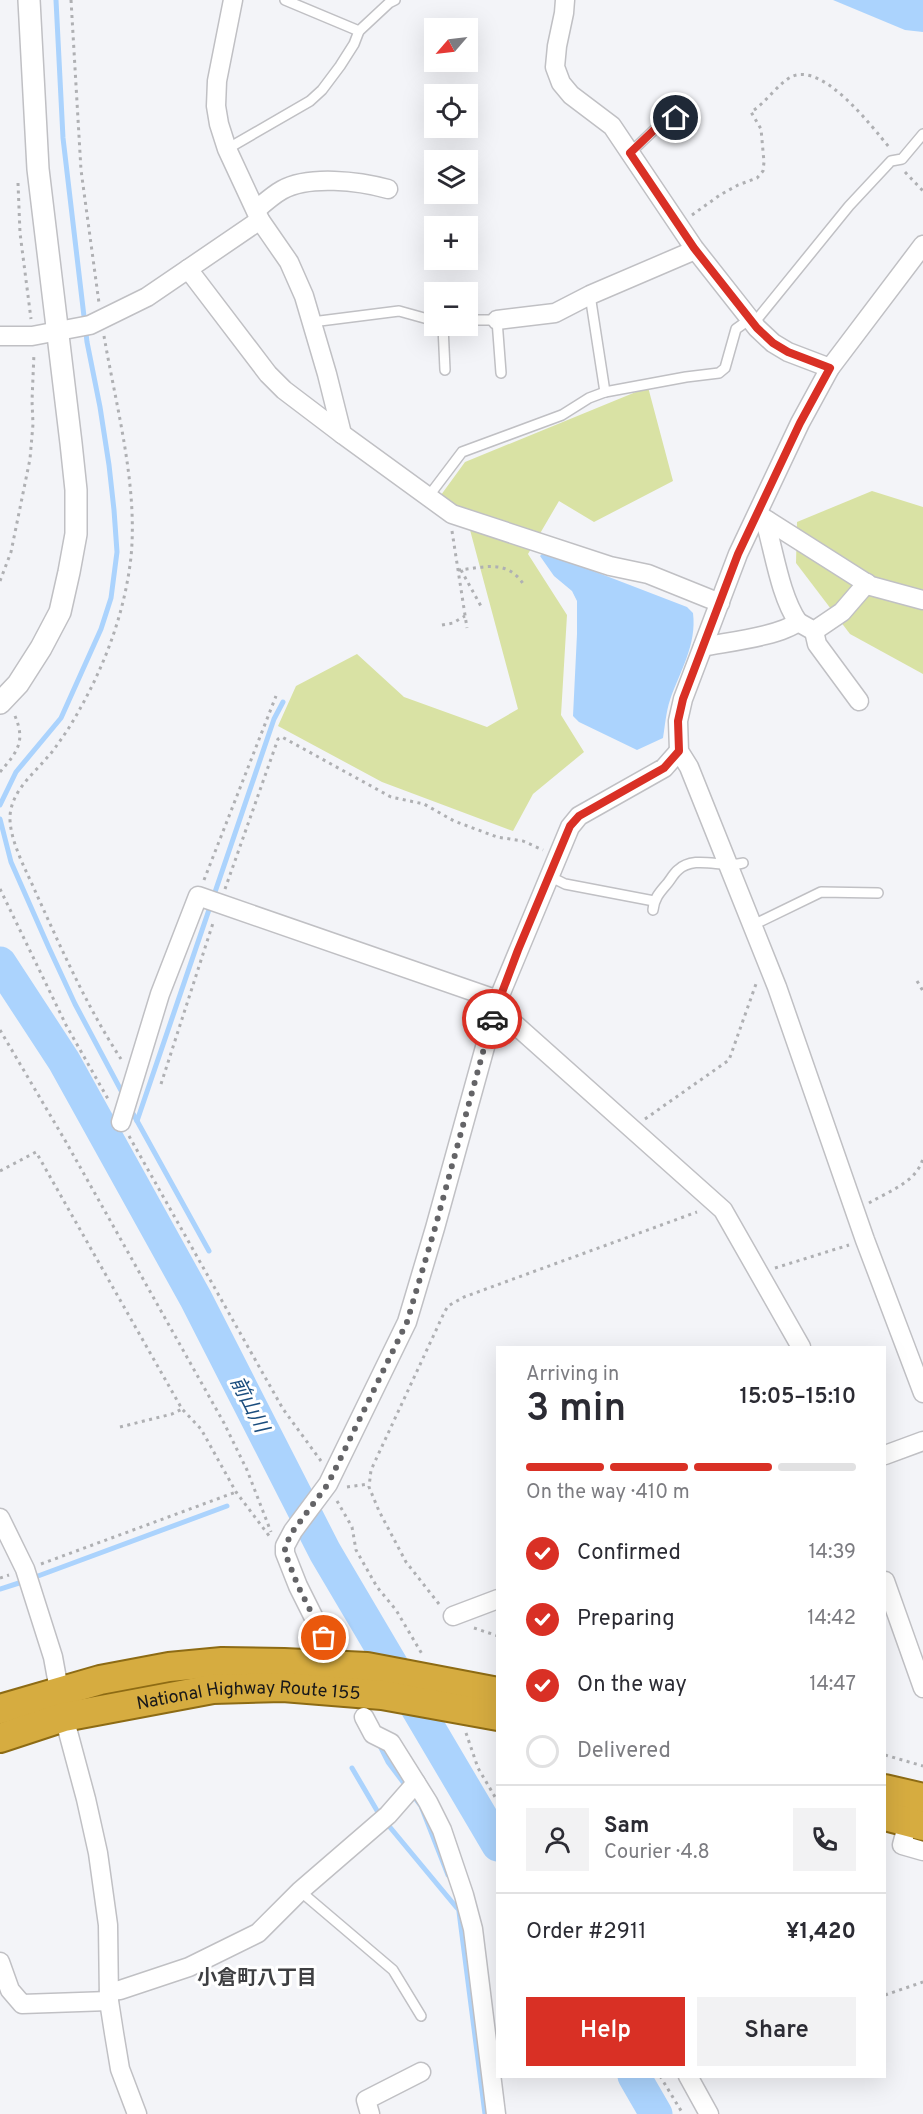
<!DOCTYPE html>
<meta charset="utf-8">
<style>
:root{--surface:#fff;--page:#f2f2f3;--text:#2b2b33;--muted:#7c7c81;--line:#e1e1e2;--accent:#d93025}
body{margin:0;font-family:Overpass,"Noto Sans JP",sans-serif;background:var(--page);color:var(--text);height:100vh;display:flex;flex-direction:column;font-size:22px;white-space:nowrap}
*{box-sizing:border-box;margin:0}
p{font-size:20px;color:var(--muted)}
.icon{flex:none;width:33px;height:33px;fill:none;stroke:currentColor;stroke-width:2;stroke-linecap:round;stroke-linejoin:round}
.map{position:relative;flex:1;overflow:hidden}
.sheet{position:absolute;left:496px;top:1346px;width:390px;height:732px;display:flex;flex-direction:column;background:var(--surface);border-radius:0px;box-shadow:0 6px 24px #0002}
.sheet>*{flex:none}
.needle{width:39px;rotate:242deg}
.controls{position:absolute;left:424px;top:18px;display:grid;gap:12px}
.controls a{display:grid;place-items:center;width:54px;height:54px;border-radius:0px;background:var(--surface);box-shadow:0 6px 24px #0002;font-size:30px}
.pin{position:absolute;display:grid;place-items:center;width:51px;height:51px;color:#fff;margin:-26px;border:3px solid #fff;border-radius:50%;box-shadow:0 2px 6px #0007}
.courier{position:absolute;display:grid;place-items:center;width:60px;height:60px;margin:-30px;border:4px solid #d93025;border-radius:50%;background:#fff;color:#222;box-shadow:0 2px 8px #0007}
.summary em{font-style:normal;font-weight:600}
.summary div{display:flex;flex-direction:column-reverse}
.summary{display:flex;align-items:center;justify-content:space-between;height:102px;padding:0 30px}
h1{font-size:39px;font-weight:600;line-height:45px}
.bar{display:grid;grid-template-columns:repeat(4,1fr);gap:9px 6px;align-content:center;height:72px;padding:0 30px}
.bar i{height:8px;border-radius:4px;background:var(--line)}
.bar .active{background:var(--accent)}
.bar p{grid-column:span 4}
.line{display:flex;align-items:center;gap:15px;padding:0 30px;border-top:2px solid var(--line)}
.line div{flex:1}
.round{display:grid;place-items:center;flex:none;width:63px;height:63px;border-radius:0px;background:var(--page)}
ol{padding:0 30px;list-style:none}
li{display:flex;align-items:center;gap:18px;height:66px}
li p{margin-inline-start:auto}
li .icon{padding:6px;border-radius:50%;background:var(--accent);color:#fff;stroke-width:4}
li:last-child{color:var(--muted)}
li i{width:33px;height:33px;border:3px solid var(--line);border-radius:50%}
.cta{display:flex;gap:12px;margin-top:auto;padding:12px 30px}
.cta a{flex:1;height:69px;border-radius:0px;background:var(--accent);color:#fff;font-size:24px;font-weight:600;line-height:69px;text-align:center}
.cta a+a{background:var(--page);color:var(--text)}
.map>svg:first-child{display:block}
.green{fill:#d9e2a4}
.water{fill:#abd3fd}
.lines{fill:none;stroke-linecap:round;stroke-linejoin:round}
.stream{stroke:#abd3fd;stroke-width:5}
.river{stroke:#abd3fd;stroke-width:33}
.service-casing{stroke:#c0c0c4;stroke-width:12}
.minor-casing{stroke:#c0c0c4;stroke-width:21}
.tertiary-casing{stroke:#c0c0c4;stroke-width:24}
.trunk-casing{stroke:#8d6b14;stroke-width:32}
.path{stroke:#afb0b3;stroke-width:3;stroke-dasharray:3 4.5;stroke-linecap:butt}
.service{stroke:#fff;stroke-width:9}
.minor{stroke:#fff;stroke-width:18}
.tertiary{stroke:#fff;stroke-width:21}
.trunk{stroke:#d6ac40;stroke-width:28}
.done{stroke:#646467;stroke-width:6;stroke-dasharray:0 10.8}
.route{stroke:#d93025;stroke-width:8}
.labels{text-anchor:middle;stroke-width:6;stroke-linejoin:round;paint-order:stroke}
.street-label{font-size:18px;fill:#171719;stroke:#fff}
.water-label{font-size:20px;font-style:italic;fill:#1a4d7e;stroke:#fff}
.neighbourhood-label{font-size:20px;font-weight:bold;fill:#3e3f42;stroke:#fff}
</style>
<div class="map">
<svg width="923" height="2114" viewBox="0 0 923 2114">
<rect width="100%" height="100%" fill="#f3f4f8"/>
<g class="green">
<polygon points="648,387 673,481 594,522 559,501 528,554 567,615 561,715 584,752 533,794 513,831 382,782 278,726 296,686 357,654 404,697 487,727 518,709 466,515 441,495 465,462"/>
<polygon points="872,491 923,507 923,674 850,634 796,563 797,522"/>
</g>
<g class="water">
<polygon points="833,0 923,0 923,32 905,30"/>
<path d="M544,552L687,607L693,613C697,645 680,671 670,700C666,712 665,726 663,738L637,750L579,722L573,716L577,634V601L572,591L554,576L540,556Z"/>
</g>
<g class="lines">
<g class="stream">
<polyline points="0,805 16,772 61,718 101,629 111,598 117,552 114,510 109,465 100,407 87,342 63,138 56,0"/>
<polyline points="0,819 11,862 49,948 75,1004 124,1096"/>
<polyline points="131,1110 209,1251"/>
<polyline points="137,1121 274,719 283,702"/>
<polyline points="38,1576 227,1506"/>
<polyline points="0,1589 19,1583"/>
<polyline points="381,1748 388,1762 421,1806 448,1875"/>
<polyline points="352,1768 379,1814 457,1908"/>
<polyline points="458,1904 485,2114"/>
</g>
<g class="river">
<polyline points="0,963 64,1061 196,1299 325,1552 498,1845"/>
<polyline points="634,2076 656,2114"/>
</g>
<g class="service-casing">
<g id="service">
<polyline points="285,0 359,31"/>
<polyline points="227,149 310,101 322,90 340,66 354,44 359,31 389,3 395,0"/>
<polyline points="630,153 654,130 677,118"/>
<polyline points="590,295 605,392"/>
<polyline points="468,320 497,320 501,373"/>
<polyline points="312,322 399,311 435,321"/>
<polyline points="754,323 849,206 891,161 902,159 923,134"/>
<polyline points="443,326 445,370"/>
<polyline points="428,497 462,452 562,415 589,398 605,392 686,377 719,373 725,368 736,329 750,319"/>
<polyline points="549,876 565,884 654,901"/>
<path d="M653,910C654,899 659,893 666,885C670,881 673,874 678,870C695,854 723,869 743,863"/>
<polyline points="753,925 821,892 878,893"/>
<polyline points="300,1891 393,1970 421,2016"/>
</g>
</g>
<g class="minor-casing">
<g id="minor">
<polyline points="233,0 217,81 216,106 219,124 227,149 260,220 289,262 304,296 327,374 342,434 452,514 610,566 648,574 720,603"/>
<polyline points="565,0 564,13 557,46 555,67 561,83 571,95 612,126 694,248 757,328 773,343 788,352 830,368"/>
<path d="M256,210C264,203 273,195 282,190C309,175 359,181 388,189"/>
<polyline points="923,245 830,368 800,423 738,554 683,699 678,721 679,751 689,767 777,987 865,1240 923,1393"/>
<polyline points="188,269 268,374 284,390 342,434"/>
<polyline points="497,320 555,313 590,295 695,250"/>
<polyline points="0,336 32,336 90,325 147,297 260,220"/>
<polyline points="759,515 871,586 923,600"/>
<polyline points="798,622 814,631 842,612 867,583"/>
<polyline points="814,631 817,644 859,701"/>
<path d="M703,647C727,642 780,636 798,622C781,597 775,557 767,528L768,521"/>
<polyline points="495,1010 509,1019 723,1210 801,1347"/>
<polyline points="121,1122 160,994 198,896 498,1000"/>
<polyline points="885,1455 923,1441"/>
<polyline points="0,1518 25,1569 53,1657 64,1717 86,1799 98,1853 108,1925 109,2001 114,2033 120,2069 137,2114"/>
<polyline points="885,1581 923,1688"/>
<polyline points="453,1616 498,1599"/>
<polyline points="324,1638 298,1586 285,1553 285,1546 293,1531 328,1484 407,1322 435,1228 498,1000 570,827 579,816 664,768 679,751"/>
<polyline points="364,1717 373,1734 391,1743 428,1802 442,1830 464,1895 473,1929 496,2114"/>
<polyline points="908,1822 902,1845 923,1851"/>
<polyline points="0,1962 10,1990 22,2004 109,2001"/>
<polyline points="109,1991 120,1990 189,1967 258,1933 300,1891 388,1815 416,1783"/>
<polyline points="688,2076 709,2114"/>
<polyline points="370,2114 366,2100 421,2072"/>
</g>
</g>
<g class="tertiary-casing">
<polyline id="tertiary" points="0,703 18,684 41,648 60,612 69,572 76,534 76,490 71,443 38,169 29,0"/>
</g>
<g class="trunk-casing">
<g id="trunk">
<polyline points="0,1709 100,1680 169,1667 222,1662 284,1663 367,1667 498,1692"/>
<path id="s1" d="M0,1738L64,1717L213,1689L283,1687L382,1695L498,1716"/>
<polyline points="885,1789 923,1798"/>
<polyline points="885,1816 923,1826"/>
</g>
</g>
<g class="path">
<polyline points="71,0 81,170 99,303"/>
<polyline points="905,172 923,191"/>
<polyline points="18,183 20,233 31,319"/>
<path d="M692,215L720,195L738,185L757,178L763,171L764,162L761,129L751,112C766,103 779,82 793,76C825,64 872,127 889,147"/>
<path d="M104,336C116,406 138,485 131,557C125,610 107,660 81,707C74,720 66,733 57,745C42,768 12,786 10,816C9,840 27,872 36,893C62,950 87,1007 121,1059"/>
<polyline points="452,531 467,628"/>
<path d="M458,570C483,568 507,558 524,585"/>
<polyline points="461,570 482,608"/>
<polyline points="0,581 11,552 30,459 33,424 32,401 34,353"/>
<polyline points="442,625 453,623 465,616"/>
<path d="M0,772C17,752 26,742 15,716"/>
<polyline points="204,880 276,696"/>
<polyline points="0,889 66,1025 108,1099"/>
<polyline points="225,889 278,739 282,737 391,797 424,804 454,821 497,837 523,841 543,850"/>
<polyline points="917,981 923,991"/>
<polyline points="0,1030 66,1142 224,1423 247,1470 271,1532"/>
<polyline points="161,1084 214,920"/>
<polyline points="645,1119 729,1060 756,984"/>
<polyline points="129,1136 283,1409 321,1461"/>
<polyline points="0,1171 36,1152 182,1409 201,1429 236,1492 270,1537"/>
<path d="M869,1203C889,1191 917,1182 923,1158"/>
<polyline points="775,1268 849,1245"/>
<polyline points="120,1427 172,1414 182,1409"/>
<polyline points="347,1487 369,1484"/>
<polyline points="337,1501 352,1527 356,1550 377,1587 396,1610 422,1654"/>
<polyline points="41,1564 236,1492"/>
<polyline points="0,1578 9,1575"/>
<polyline points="439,1604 406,1562 379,1511 369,1487 371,1470 444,1313 448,1306 464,1297 697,1212"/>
<polyline points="474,1628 498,1636"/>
<polyline points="466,1733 478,1768 498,1802"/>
<polyline points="885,1755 923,1766"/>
<polyline points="885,1995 923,1982"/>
<polyline points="660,2076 683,2114"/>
</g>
<use href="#service" class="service"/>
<use href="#minor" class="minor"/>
<use href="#tertiary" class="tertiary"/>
<use href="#trunk" class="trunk"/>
</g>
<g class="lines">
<polyline class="done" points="324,1638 298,1586 285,1553 285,1546 293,1531 328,1484 407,1322 435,1228 492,1019"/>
<polyline class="route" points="492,1019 518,950 570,826 579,816 664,768 679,751 678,721 683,699 738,554 800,423 830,368 788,352 773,343 757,328 694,248 630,153 654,130 676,118"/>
</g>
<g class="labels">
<g class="street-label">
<text dy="6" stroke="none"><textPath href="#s1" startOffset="254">National Highway Route 155</textPath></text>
</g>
<g class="water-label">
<text transform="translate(250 1404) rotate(63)" y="7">前山川</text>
</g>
<g class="neighbourhood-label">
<text x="257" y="1984">小倉町八丁目</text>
</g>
</g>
</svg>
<div class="controls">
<a><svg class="needle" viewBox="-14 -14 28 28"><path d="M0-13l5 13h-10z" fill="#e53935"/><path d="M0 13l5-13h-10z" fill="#7c7c81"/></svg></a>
<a><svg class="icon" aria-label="locate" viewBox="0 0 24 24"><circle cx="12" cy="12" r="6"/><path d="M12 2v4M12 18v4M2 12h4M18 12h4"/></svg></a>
<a><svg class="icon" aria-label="layers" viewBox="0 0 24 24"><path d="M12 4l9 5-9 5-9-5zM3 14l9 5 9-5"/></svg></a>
<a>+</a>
<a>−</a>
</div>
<div class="pin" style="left:324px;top:1638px;background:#ea580c"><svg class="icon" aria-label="bag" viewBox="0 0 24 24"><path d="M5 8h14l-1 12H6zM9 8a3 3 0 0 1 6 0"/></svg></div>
<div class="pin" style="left:676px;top:118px;background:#1f2937"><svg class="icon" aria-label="home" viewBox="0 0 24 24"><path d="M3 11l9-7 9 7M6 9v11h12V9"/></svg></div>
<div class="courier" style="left:492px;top:1019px"><svg class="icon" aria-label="car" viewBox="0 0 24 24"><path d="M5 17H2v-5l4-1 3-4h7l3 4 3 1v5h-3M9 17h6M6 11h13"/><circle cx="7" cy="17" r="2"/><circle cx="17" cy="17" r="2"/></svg></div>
<section class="sheet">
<div class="summary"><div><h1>3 min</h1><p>Arriving in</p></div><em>15:05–15:10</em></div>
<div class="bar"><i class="active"></i><i class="active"></i><i class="active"></i><i></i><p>On the way · 410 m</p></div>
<ol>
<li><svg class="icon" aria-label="check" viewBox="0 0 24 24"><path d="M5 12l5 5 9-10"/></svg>Confirmed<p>14:39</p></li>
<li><svg class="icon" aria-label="check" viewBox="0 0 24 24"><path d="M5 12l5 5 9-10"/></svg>Preparing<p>14:42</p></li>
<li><svg class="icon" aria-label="check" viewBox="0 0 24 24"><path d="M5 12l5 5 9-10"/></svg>On the way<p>14:47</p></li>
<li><i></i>Delivered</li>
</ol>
<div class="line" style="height:108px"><a class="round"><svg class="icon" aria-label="person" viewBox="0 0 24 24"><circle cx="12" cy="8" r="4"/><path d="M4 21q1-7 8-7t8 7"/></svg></a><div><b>Sam</b><p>Courier · 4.8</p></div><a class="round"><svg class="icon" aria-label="phone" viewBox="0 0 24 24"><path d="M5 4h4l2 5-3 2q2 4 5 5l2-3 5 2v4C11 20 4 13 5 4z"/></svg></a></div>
<div class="line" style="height:78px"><div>Order #2911</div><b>¥1,420</b></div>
<div class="cta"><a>Help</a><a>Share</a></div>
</section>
</div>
